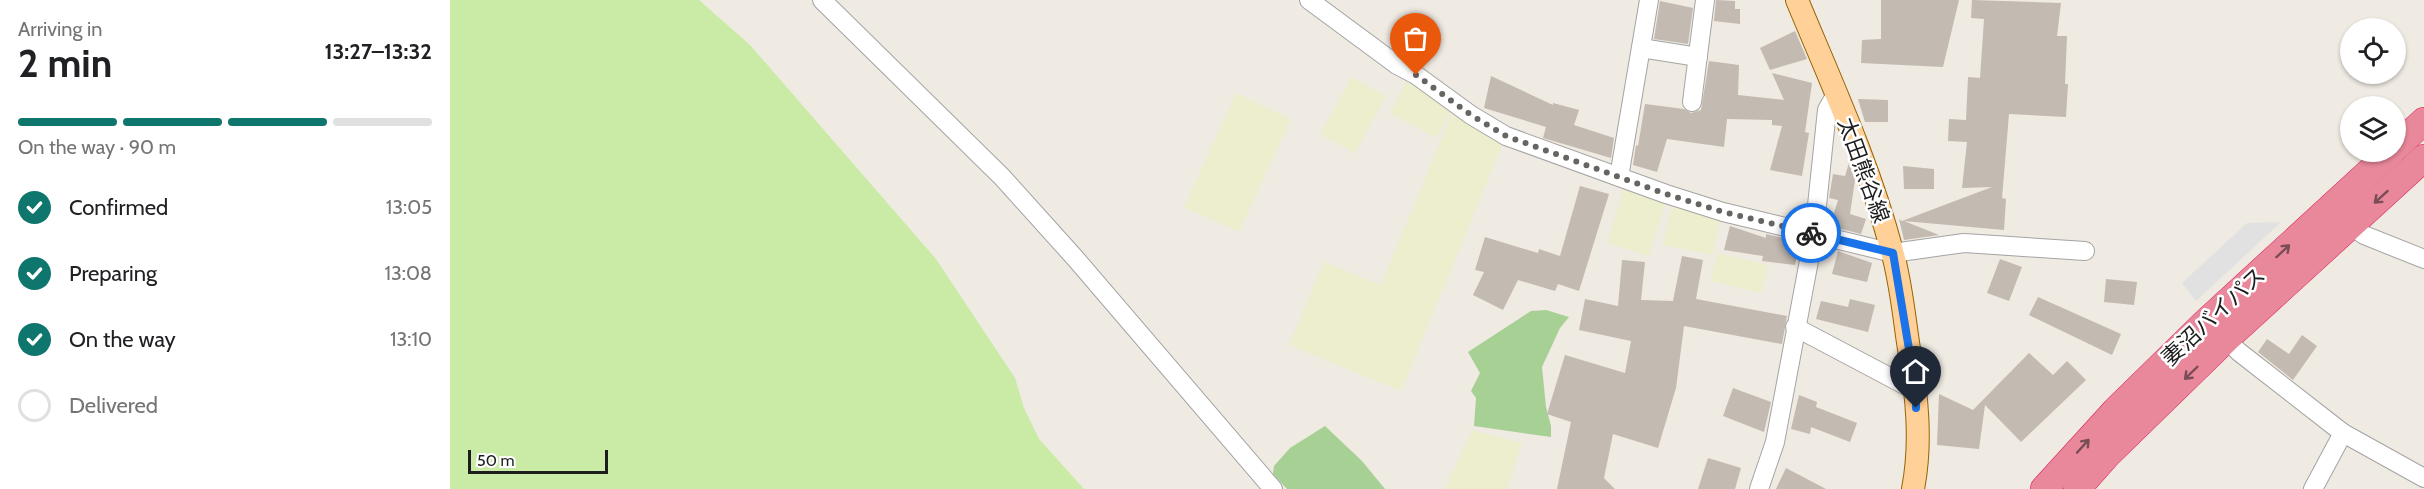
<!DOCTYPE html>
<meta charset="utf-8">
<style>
:root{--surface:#fff;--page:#f6f6f6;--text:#202124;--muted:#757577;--line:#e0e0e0;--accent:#0f766e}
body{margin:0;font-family:Cabin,"Noto Sans JP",sans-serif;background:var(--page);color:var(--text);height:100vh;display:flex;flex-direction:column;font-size:22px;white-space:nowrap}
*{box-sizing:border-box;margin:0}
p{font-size:20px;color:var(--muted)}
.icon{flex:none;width:33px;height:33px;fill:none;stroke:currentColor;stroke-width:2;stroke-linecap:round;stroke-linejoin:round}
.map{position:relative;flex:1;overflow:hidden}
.sheet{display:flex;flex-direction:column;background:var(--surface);width:450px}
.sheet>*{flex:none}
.tools{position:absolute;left:1890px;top:18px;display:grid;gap:12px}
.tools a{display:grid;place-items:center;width:66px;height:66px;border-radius:50%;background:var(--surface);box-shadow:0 2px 4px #0004;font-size:30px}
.scale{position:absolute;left:18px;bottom:15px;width:140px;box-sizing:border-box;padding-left:6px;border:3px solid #1d1d1d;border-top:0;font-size:16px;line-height:21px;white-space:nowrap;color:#1d1d1d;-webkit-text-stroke:4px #fff;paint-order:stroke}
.pin{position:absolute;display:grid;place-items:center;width:51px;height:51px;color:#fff;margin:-62px -26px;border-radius:50% 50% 50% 0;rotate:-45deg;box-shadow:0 0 6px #0007}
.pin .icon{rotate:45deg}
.courier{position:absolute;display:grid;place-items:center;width:60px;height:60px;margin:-30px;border:4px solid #1a73e8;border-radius:50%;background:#fff;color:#222;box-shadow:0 2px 8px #0007}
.summary em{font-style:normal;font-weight:800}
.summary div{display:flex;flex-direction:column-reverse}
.summary{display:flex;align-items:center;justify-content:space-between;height:102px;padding:0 18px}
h1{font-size:39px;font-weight:800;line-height:45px}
.bar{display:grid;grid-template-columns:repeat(4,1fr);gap:9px 6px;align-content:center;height:72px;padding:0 18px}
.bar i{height:8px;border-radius:4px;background:var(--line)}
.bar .selected{background:var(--accent)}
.bar p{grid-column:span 4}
ol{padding:0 18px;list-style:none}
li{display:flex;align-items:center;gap:18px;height:66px}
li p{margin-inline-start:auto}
li .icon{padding:6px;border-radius:50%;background:var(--accent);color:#fff;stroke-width:4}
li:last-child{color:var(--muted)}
li i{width:33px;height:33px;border:3px solid var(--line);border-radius:50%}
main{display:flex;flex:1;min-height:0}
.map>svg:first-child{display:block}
.farmland{fill:#eceecd}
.grass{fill:#c9eba6}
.forest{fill:#a7d095}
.parking{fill:#e1e1e1}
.building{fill:#c3bab2}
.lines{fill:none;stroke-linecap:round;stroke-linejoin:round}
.minor-casing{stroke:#a4a4a4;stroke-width:20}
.major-casing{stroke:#966200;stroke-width:24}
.highway-casing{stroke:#de1e63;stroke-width:28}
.minor{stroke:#fff;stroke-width:18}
.major{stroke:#ffd097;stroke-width:22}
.highway{stroke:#e9879b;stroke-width:27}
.oneway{stroke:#794d56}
.done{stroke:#666562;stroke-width:6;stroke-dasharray:0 10.8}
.route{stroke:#1a73e8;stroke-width:8}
.labels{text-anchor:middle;stroke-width:5;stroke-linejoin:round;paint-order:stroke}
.street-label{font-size:22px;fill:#1d1d1d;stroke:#fff}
</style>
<main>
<section class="sheet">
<div class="summary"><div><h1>2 min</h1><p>Arriving in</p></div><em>13:27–13:32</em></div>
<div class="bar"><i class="selected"></i><i class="selected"></i><i class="selected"></i><i></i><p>On the way · 90 m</p></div>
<ol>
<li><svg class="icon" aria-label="check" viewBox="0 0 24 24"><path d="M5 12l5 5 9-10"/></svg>Confirmed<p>13:05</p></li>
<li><svg class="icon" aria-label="check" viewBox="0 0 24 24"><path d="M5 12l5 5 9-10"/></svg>Preparing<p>13:08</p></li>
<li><svg class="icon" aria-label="check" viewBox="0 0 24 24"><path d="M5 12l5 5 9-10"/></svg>On the way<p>13:10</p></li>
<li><i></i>Delivered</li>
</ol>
</section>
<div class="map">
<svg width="1974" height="489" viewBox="0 0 1974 489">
<rect width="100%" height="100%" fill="#efeae2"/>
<g class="farmland">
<polygon points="902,77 936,96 905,153 870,134"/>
<polygon points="959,77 1000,113 987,138 940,113"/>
<polygon points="786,93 841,119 789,232 734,207"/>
<polygon points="1006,104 1056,136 951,391 839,345 874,262 931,285"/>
<polygon points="1175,185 1217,197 1199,256 1157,243"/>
<polygon points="1222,205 1271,215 1263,255 1213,245"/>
<polygon points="1267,253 1318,265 1311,293 1261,281"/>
<polygon points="1022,430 1072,443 1057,489 995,489"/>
</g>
<polygon class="grass" points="0,0 249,0 300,45 486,259 565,378 574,408 589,439 634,489 0,489"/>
<g class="forest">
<polygon points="1096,310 1119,317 1110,328 1092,367 1096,407 1101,426 1101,437 1024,426 1026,398 1021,391 1030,373 1018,352 1081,311"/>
<polygon points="875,426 912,461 935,489 837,489 823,474 824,466 840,448"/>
</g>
<polygon class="parking" points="1831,222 1746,301 1732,283 1797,223"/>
<g class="building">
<polygon points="1266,0 1285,1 1285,9 1290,9 1290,24 1264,21"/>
<polygon points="1431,0 1509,0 1493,67 1411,63 1412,40 1431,39"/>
<polygon points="1522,0 1611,3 1607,36 1617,36 1615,84 1618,84 1616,117 1559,114 1552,198 1556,199 1554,230 1454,221 1489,235 1454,240 1449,219 1452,221 1542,187 1512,188 1517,142 1498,141 1499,119 1516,120 1518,77 1530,78 1534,19 1521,18"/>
<polygon points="1210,1 1243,8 1238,44 1204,39"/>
<polygon points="1345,31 1357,59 1320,70 1310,48"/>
<polygon points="1259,61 1289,65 1288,95 1334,100 1322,73 1362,83 1355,132 1359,133 1352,176 1320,170 1332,126 1322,125 1322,120 1277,119 1274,147 1217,139 1207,172 1183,165 1186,145 1188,146 1195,104 1234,109 1241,113 1251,110"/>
<polygon points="1041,76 1103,105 1103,103 1129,110 1124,125 1164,138 1161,158 1093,138 1096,127 1034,108"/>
<polygon points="1408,99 1438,100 1438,122 1415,122"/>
<polygon points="1399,163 1405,180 1400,214 1416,219 1411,234 1380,226 1388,200 1379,198 1383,174 1395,176"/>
<polygon points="1453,166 1484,169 1484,189 1454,189"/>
<polygon points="1130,186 1159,194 1129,291 1108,284 1105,291 1068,280 1053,310 1023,295 1034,272 1025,270 1035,237 1088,253 1089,249 1110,256"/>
<polygon points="1280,226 1316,238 1316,234 1350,242 1345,265 1312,261 1313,256 1274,250"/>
<polygon points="1388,251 1422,263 1417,282 1382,274"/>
<polygon points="1232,256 1253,260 1246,299 1337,316 1332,344 1234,326 1226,388 1208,448 1163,434 1154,478 1165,489 1107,489 1121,422 1097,414 1115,355 1175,373 1181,341 1129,330 1135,299 1168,306 1172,260 1195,262 1191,300 1223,301"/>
<polygon points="1550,259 1572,267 1559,301 1537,293"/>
<polygon points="1656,279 1687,282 1684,305 1654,302"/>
<polygon points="1588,297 1671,334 1662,355 1579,315"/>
<polygon points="1400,299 1425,305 1418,332 1366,319 1371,301 1398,307"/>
<polygon points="1852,335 1867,346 1843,380 1808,352 1817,339 1839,354"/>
<polygon points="1579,353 1603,375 1617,361 1636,380 1571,442 1535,405 1529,449 1487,445 1489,394 1523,410"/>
<polygon points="1283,388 1321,402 1314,432 1273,416"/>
<polygon points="1349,395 1367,402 1366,407 1407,423 1400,442 1361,427 1360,434 1341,429"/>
<polygon points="1258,458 1291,468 1285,489 1248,489"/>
<polygon points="1336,468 1376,489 1326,489"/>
</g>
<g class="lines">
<g class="minor-casing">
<g id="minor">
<polyline points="372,0 552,177 625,258 823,489"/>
<polyline points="859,0 947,65 966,75 1021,115 1056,136 1216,194 1273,212 1443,253 1514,243 1635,251"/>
<polyline points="1191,48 1248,57"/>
<polyline points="1242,102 1255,0"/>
<polyline points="1169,177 1199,0"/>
<polyline points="1892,219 1914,235 1974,259"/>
<polyline points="1345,327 1466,391"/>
<polyline points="1776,339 1789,352 1893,433 1974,478"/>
<polyline points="1309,489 1325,442 1364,234 1377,110 1386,94"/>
<polyline points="1863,489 1893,433"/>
</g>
</g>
<g class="major-casing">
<path id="major" d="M1347,0C1381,82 1419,164 1442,251C1451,282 1454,317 1459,349C1467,395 1472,443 1463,489"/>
</g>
<g class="highway-casing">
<g id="highway">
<polyline points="1946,147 1974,121"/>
<polyline points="1594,489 1666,410 1756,322 1941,152"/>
<polyline points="1627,489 1657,455 1776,339 1974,158"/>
</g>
</g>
<use href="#minor" class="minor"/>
<use href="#major" class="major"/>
<use href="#highway" class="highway"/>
</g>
<defs><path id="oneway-shaft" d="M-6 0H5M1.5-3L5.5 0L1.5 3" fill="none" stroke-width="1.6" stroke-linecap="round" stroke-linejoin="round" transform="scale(1.5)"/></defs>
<g class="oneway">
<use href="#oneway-shaft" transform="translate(1931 197) rotate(138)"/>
<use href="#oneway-shaft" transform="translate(1833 251) rotate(-43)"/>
<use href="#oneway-shaft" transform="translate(1741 373) rotate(136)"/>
<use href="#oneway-shaft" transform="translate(1633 446) rotate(-48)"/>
</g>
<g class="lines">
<polyline class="done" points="966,75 1021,115 1056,136 1216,194 1273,212 1361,233"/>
<polyline class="route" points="1361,233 1443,253 1466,391 1466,408"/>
</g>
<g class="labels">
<g class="street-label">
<text transform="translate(1414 170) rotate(70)" y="8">太田熊谷線</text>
<text transform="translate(1763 316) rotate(-43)" y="8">妻沼バイパス</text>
</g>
</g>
</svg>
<div class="tools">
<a><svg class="icon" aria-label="locate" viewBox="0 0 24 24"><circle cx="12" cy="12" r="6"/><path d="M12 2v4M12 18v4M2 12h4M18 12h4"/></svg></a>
<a><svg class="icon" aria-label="layers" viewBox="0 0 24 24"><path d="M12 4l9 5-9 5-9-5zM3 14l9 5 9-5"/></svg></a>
</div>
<div class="scale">50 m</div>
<div class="pin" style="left:966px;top:75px;background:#ea580c"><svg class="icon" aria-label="bag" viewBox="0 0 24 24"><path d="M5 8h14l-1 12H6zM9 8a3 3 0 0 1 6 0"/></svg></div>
<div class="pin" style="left:1466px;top:408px;background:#1f2937"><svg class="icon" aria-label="home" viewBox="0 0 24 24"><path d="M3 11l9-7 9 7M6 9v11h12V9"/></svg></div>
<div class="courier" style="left:1361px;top:233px"><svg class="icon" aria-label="bike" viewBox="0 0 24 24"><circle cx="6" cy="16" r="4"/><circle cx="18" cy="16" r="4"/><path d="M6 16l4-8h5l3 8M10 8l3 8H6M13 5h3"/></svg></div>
</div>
</main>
